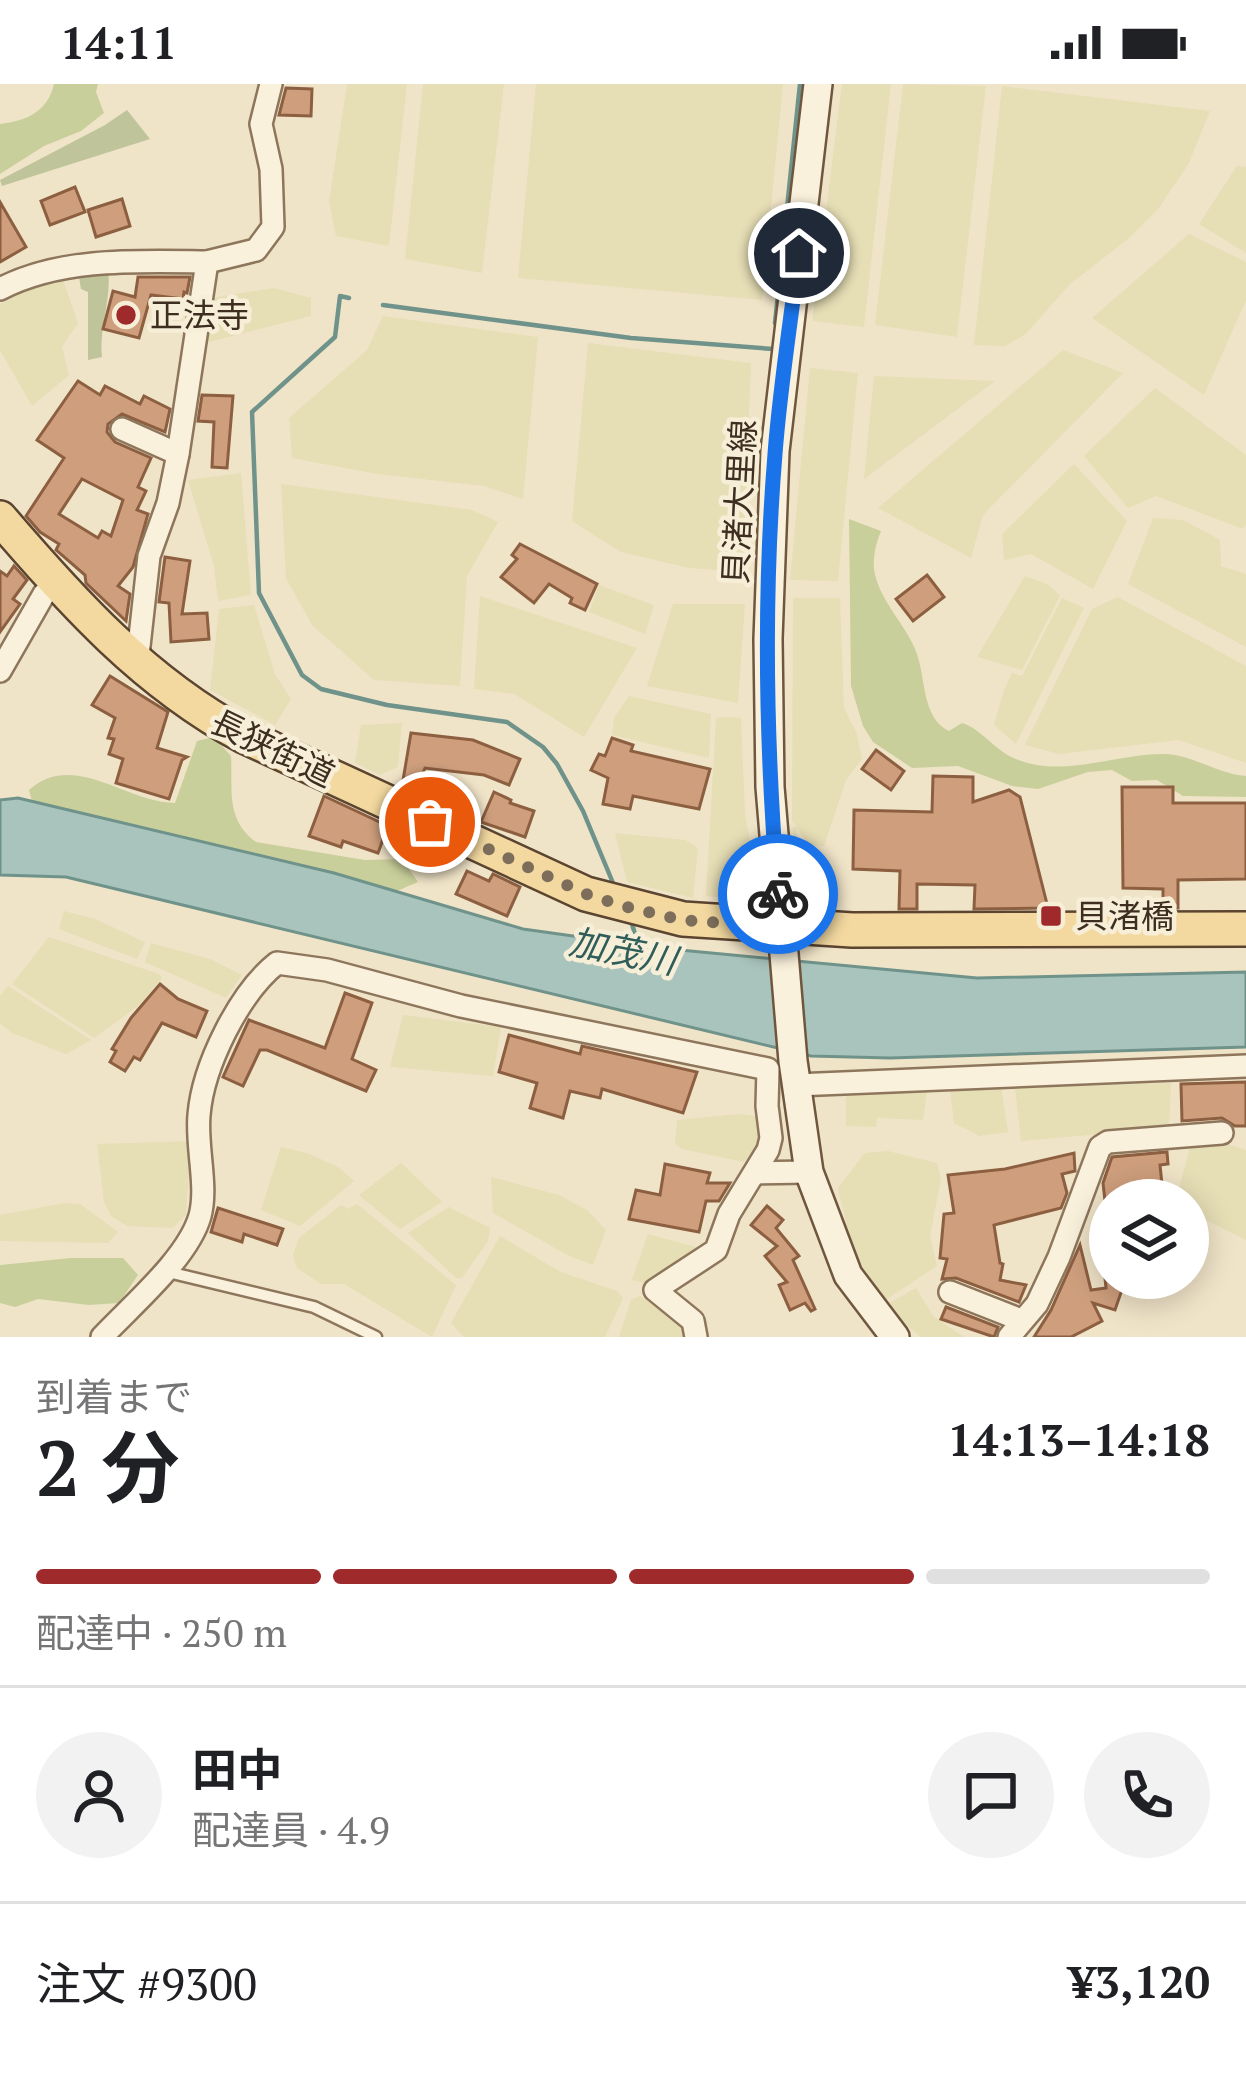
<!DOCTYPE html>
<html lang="ja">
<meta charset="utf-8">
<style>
:root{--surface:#fff;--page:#f2f2f2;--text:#202124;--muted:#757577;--line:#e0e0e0;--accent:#9e2a2b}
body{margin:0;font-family:"PT Serif","Noto Sans JP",serif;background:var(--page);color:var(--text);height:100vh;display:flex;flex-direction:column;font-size:45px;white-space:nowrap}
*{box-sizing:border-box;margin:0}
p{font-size:39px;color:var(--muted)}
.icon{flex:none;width:66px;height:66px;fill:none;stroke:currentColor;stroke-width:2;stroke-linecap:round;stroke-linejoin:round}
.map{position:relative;height:1253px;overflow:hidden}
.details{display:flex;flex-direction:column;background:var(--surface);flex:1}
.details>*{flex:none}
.tools{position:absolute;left:1089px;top:1095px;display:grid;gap:24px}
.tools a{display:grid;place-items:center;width:120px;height:120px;border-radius:50%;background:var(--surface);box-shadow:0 6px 30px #0003;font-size:60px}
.pin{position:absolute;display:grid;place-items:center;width:102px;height:102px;color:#fff;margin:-51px;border:6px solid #fff;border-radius:50%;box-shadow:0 3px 12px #0007}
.courier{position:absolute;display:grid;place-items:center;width:120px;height:120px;margin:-60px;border:9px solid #1a73e8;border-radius:50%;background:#fff;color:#222;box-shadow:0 3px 15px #0007}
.summary em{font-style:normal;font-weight:700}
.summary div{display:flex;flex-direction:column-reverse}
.summary{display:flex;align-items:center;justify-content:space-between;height:204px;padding:0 36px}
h1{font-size:78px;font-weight:700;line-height:90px}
.bar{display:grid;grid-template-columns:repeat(4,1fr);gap:18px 12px;align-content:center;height:144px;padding:0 36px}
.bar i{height:15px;border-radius:9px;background:var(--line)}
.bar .current{background:var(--accent)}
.bar p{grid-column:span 4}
.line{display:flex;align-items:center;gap:30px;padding:0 36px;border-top:3px solid var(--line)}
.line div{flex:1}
.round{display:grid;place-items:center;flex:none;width:126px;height:126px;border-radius:63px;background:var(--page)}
.status{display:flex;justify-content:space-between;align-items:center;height:84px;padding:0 60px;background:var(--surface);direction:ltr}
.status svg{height:33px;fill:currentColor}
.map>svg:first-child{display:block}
.farmland{fill:#e6deb5}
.green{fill:#c9cf9b}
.cemetery{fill:#bfc49a}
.water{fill:#a9c4bc;stroke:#6f938a;stroke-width:3}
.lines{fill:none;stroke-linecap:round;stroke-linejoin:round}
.stream{stroke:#6f938a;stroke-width:4.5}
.building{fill:#cf9f7d;stroke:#8d5f41;stroke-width:3;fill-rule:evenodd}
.lane-casing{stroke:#8d765c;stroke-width:15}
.street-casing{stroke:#8d765c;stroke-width:26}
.secondary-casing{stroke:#6f573f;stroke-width:32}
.primary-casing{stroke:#5b4430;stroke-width:38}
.lane{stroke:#faf1dc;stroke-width:10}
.street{stroke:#faf1dc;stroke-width:21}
.secondary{stroke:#faf1dc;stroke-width:27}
.primary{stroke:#f3d9a0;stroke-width:33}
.done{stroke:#7c6e5b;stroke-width:12;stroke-dasharray:0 21.6}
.route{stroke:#1a73e8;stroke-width:15}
.poi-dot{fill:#9e2a2b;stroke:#f7eed8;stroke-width:4.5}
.labels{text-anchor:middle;stroke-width:9;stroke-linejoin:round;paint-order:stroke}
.poi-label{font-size:33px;fill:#3d2e20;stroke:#f7eed8;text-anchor:start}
.street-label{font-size:33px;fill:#3d2e20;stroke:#f7eed8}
.water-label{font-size:36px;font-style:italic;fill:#2f5d5a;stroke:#f7eed8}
</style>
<div class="status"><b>14:11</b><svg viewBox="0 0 49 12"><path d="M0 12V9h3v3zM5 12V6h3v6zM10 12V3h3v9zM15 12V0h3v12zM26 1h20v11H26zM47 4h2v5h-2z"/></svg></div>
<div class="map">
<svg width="1246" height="1253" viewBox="0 0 1246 1253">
<rect width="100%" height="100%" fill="#f0e4c8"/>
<g class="farmland">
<polygon points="347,0 407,0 389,162 336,152 329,118"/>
<polygon points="423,0 504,0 482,189 405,175"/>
<polygon points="536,0 783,0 762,216 518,194"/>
<polygon points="842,0 891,0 864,243 812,237"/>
<polygon points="903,0 986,2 957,253 875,241"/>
<polygon points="1002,2 1210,27 1188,81 1158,125 1128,155 1070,200 1026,250 1005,262 974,261"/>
<polygon points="1237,82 1246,83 1246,169 1199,140"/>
<polygon points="1189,150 1246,178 1246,216 1204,311 1092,234"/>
<polygon points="63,196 78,239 62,263 69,291 32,322 0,266 0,220 41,199"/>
<polygon points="274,204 311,214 311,232 205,259 210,214"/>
<polygon points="383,232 538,253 523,415 484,402 377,390 292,374 289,334 367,266"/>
<polygon points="588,259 751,279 743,488 689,484 621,468 572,437"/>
<polygon points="1063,266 1123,289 983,431 971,474 878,424"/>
<polygon points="810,284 858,289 838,497 790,496"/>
<polygon points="874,292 995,297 864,395"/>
<polygon points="1155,304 1246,371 1246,441 1243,445 1156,412 1128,424 1084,372"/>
<polygon points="1074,380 1127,437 1093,505 1031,470 1004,476 1002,450"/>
<polygon points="241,389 251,511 218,517 214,482 188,396"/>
<polygon points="281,400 472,426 498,438 467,492 460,602 374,596 312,541 286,494"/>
<polygon points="1153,434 1183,436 1220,456 1221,482 1246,490 1246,563 1128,500"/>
<polygon points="1025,492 1049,501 1060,512 1022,586 977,573"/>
<polygon points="599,501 654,521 645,550 589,528"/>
<polygon points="480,512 637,564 584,653 514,610 474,605"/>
<polygon points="1118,513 1246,582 1246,679 1179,656 1059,670 1025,661 1092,525"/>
<polygon points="793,514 840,514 844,624 857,650 862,675 846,696 824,762 810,761 796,744 796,752 803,757 802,788 796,777 793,743 797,742 792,737"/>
<polygon points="1062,514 1084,524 1016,660 994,641 1003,609 1012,589 1022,592"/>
<polygon points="673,520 745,520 738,619 647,602"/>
<polygon points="254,521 275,590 291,615 275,641 210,606 219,525"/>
<polygon points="629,612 711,630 709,674 612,651 614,634"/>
<polygon points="727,633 741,634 745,730 759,802 749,817 706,812 716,634"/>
<polygon points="402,639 398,683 380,691 355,679 361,641"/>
<polygon points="615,749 685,756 698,764 693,814 627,798"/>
<polygon points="64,827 95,835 145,858 137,875 59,845"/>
<polygon points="49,853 159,890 162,894 138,922 94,954 12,900"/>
<polygon points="151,859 210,875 242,891 226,914 145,878"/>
<polygon points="8,902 91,956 66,970 12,949 0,939 0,912"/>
<polygon points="403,931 501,943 493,992 390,983"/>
<polygon points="1171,999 1169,1044 1021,1057 1015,1004"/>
<polygon points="1001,1002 1008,1048 979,1052 954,1039 950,1005"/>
<polygon points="927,1006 923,1036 877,1034 876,1043 846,1042 846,1008"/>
<polygon points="740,1030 756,1032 759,1050 755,1065 744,1078 682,1065 675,1060 677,1036"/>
<polygon points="191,1057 186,1131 173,1144 127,1142 111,1132 104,1118 97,1060"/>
<polygon points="1228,1060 1246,1066 1246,1156 1188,1127 1188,1116 1176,1116 1190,1063"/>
<polygon points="281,1063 307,1069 338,1083 354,1097 300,1142 261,1126"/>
<polygon points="888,1067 937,1079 941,1095 930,1152 937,1182 884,1217 852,1165 838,1104 865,1069"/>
<polygon points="401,1079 442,1118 400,1145 359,1111"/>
<polygon points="491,1093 559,1111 587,1126 606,1146 593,1181 569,1172 493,1129"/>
<polygon points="64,1119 80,1120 118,1148 108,1159 0,1157 0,1131"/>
<polygon points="357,1120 456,1201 432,1253 344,1200 321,1200 297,1184 293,1171 299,1154 341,1121 348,1125"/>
<polygon points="449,1123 490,1144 488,1157 462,1194 456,1194 408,1149"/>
<polygon points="648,1150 707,1166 649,1200 632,1196"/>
<polygon points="500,1152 561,1188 617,1207 623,1214 605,1253 464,1253 451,1239"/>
<polygon points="916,1204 933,1232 964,1253 921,1253 906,1241 889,1219"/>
<polygon points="640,1212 688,1243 691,1253 619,1253 631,1216"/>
</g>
<g class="green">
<path d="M54,0H98L96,8L104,29L81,47L44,62L0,90V40C27,37 48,27 54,0Z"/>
<path d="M849,435L881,447C876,459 873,472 874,485C878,516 907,541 917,570C926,596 922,634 949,647L962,639C982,645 995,667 1016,675C1062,695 1117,669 1165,670C1193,671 1218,690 1246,692V713L1183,712L1157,696L1132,697L1112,686L1088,688L1038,705L1012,702L958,682L912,684L873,658L863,642L851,602Z"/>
<path d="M214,653L231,672C233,706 225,735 256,758L365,776L402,775L418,798L383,813L39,744L29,706C74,666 126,719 175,719L197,657Z"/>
<polygon points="71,1174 123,1174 138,1191 119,1219 89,1221 38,1215 15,1223 0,1219 0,1181"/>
</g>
<g class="cemetery">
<polygon points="127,26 150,55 2,102 0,96 105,41"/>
<path d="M108,185C112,215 99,242 102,273L88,276V208L81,205L78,187Z"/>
</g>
<polygon class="water" points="18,714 334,789 523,845 659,864 977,894 1246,888 1246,963 890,974 811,972 66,793 0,791 0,716"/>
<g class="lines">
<g class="stream">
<polyline points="349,214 340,212 335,253 252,328 259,509 302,591 321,605 387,621 507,638 543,663 557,680 583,727 613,799"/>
<polyline points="383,221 631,254 773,265"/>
<polyline points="775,239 800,0"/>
<polyline points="631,837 640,866"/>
</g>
</g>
<g class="building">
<polygon points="286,4 312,5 311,32 279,31"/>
<polygon points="75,103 85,128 50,141 41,117"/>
<polygon points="122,115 130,142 96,153 88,126"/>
<polygon points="0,118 26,163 0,178"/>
<polygon points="138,193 190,193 187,209 184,208 183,215 151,211 139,254 103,245 113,207 135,213"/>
<path d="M78,297L100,311L105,302L140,320L144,312L170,325L165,348L122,330L108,340L107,348L115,358L151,374L138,403L146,407L137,426L148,430L133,483L118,502L130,510L126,537L86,499L85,491L56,466L59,460L40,448L26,432L64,374L37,356ZM82,395L123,416L111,452L102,447L98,454L59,430Z"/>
<polygon points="202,311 233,312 227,384 212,383 214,338 198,337"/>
<polygon points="520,460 597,500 585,526 570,519 572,514 549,500 534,519 501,493 517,475 512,471"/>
<polygon points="165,473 190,477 182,530 207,529 209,555 171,558 169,519 159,518"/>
<polygon points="14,482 27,496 13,515 20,520 0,548 0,487 7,492"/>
<polygon points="927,491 944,513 913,537 896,515"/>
<polygon points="110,592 168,628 157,664 187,673 182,676 169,715 116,699 123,675 109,670 114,655 108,654 115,634 92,621"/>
<polygon points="411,649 473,656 520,675 509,701 484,691 425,684 415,708 402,702"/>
<polygon points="612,654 633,661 631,667 710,685 699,725 633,712 630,725 603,720 608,694 591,686 599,670 605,672"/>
<polygon points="876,666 904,687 891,706 862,685"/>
<polygon points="933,692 973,693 973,718 1009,706 1020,713 1048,824 974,825 975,801 917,800 917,825 899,825 900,787 853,785 854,726 932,728"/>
<polygon points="1122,703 1173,703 1173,719 1246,719 1246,795 1178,796 1178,824 1163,824 1163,805 1123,804"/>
<polygon points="494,708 511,716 510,719 534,727 525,753 481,738"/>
<polygon points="324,712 388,742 378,769 343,757 341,763 309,752"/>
<polygon points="467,787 489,797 493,790 520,803 507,832 456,810"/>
<polygon points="160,900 178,915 207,927 196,953 162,939 140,976 134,973 125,987 110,978 116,967 112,965 131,934"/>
<polygon points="345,909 372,919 352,975 376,986 366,1007 267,966 260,966 243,1002 223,993 249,936 325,964"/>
<polygon points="509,951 580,970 582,962 697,988 683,1029 602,1005 600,1014 570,1007 563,1034 530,1024 537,999 499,988"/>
<polygon points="1246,998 1246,1042 1235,1042 1222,1034 1182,1037 1181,1000"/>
<polygon points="1167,1068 1168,1080 1160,1081 1163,1110 1105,1117 1103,1099 1112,1073"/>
<polygon points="1074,1069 1075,1087 1062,1090 1067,1109 1061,1124 994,1141 1000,1179 1003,1180 1000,1196 1026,1201 1019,1218 956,1194 942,1195 947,1175 940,1174 944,1130 954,1129 948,1091 1005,1085"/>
<polygon points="665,1080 710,1089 707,1099 730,1099 719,1117 706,1117 699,1148 629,1135 636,1106 660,1111"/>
<polygon points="767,1122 783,1136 776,1144 799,1172 793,1176 815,1225 811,1227 805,1219 790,1226 779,1201 787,1198 765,1172 777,1162 751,1141"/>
<polygon points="218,1124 283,1145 277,1161 244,1150 242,1158 211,1148"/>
<polygon points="1080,1161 1091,1206 1106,1204 1105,1194 1126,1194 1115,1226 1093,1219 1102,1237 1071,1253 1034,1253 1051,1226"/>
<polygon points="946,1223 998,1243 994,1253 941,1235"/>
</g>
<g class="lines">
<g class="lane-casing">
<polyline id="lane" points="168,1188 314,1223 376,1253"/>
</g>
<g class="street-casing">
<g id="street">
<path d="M0,205C61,173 139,177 207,178"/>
<polyline points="122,345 178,370"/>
<polyline points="137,580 149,472 168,419 178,370 207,178 256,166 273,143 271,85 261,40 271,0"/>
<polyline points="0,587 44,510 59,499"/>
<polyline points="796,1001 1246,982"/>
<polyline points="755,1089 809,1088"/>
<polyline points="950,1208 1021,1236"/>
<path d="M102,1253C132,1221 188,1174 200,1132C208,1102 196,1063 199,1031C203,982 239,909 277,879L327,886L461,922L768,985L767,1022L771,1054L768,1066L729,1130L716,1166L655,1206L693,1237L696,1253"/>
<polyline points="1009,1253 1037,1220 1059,1173 1100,1063 1108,1058 1222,1049"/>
</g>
</g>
<g class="secondary-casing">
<polyline id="secondary" points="818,0 775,367 768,555 770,703 793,977 809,1088 848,1191 895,1253"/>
</g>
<g class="primary-casing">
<path id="primary" d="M0,434C72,518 145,599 244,652L586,810L683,835L852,846L1246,845"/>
</g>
<use href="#lane" class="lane"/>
<use href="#street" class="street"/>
<use href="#secondary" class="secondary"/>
<use href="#primary" class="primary"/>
</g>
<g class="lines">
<polyline class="done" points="430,738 586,810 623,822 682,836 781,843 778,810"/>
<path class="route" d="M778,810C766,664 763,516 775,370C780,303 791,236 799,169"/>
</g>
<g class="poi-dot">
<circle cx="126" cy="231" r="12"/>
<rect x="1039" y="820" width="24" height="24" rx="6"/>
</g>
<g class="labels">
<g class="poi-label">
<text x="150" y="243">正法寺</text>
<text x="1075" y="844">貝渚橋</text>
</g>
<g class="street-label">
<text transform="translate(739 418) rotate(-87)" y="12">貝渚大里線</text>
<text transform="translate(273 664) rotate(26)" y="12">長狭街道</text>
</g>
<g class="water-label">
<text transform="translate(623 867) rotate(11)" y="13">加茂川</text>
</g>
</g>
</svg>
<div class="tools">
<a><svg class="icon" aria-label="layers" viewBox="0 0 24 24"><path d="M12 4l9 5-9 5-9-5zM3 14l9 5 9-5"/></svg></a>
</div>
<div class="pin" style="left:430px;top:738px;background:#ea580c"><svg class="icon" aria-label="bag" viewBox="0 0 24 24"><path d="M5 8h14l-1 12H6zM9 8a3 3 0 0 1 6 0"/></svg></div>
<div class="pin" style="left:799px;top:169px;background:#1f2937"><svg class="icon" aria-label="home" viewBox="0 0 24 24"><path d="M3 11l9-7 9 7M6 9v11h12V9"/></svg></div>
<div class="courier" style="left:778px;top:810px"><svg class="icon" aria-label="bike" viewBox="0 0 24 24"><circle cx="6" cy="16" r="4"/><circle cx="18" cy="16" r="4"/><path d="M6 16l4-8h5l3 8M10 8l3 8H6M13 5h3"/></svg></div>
</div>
<section class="details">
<div class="summary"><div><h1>2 分</h1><p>到着まで</p></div><em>14:13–14:18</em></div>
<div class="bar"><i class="current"></i><i class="current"></i><i class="current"></i><i></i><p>配達中 · 250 m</p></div>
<div class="line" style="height:216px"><a class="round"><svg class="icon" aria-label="person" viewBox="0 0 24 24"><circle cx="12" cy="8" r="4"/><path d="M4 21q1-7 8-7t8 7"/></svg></a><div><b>田中</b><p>配達員 · 4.9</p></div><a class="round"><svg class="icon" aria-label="chat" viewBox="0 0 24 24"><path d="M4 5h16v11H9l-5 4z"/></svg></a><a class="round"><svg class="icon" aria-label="phone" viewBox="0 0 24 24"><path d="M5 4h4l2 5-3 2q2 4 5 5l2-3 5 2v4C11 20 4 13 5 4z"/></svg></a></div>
<div class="line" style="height:156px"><div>注文 #9300</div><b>¥3,120</b></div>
</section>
